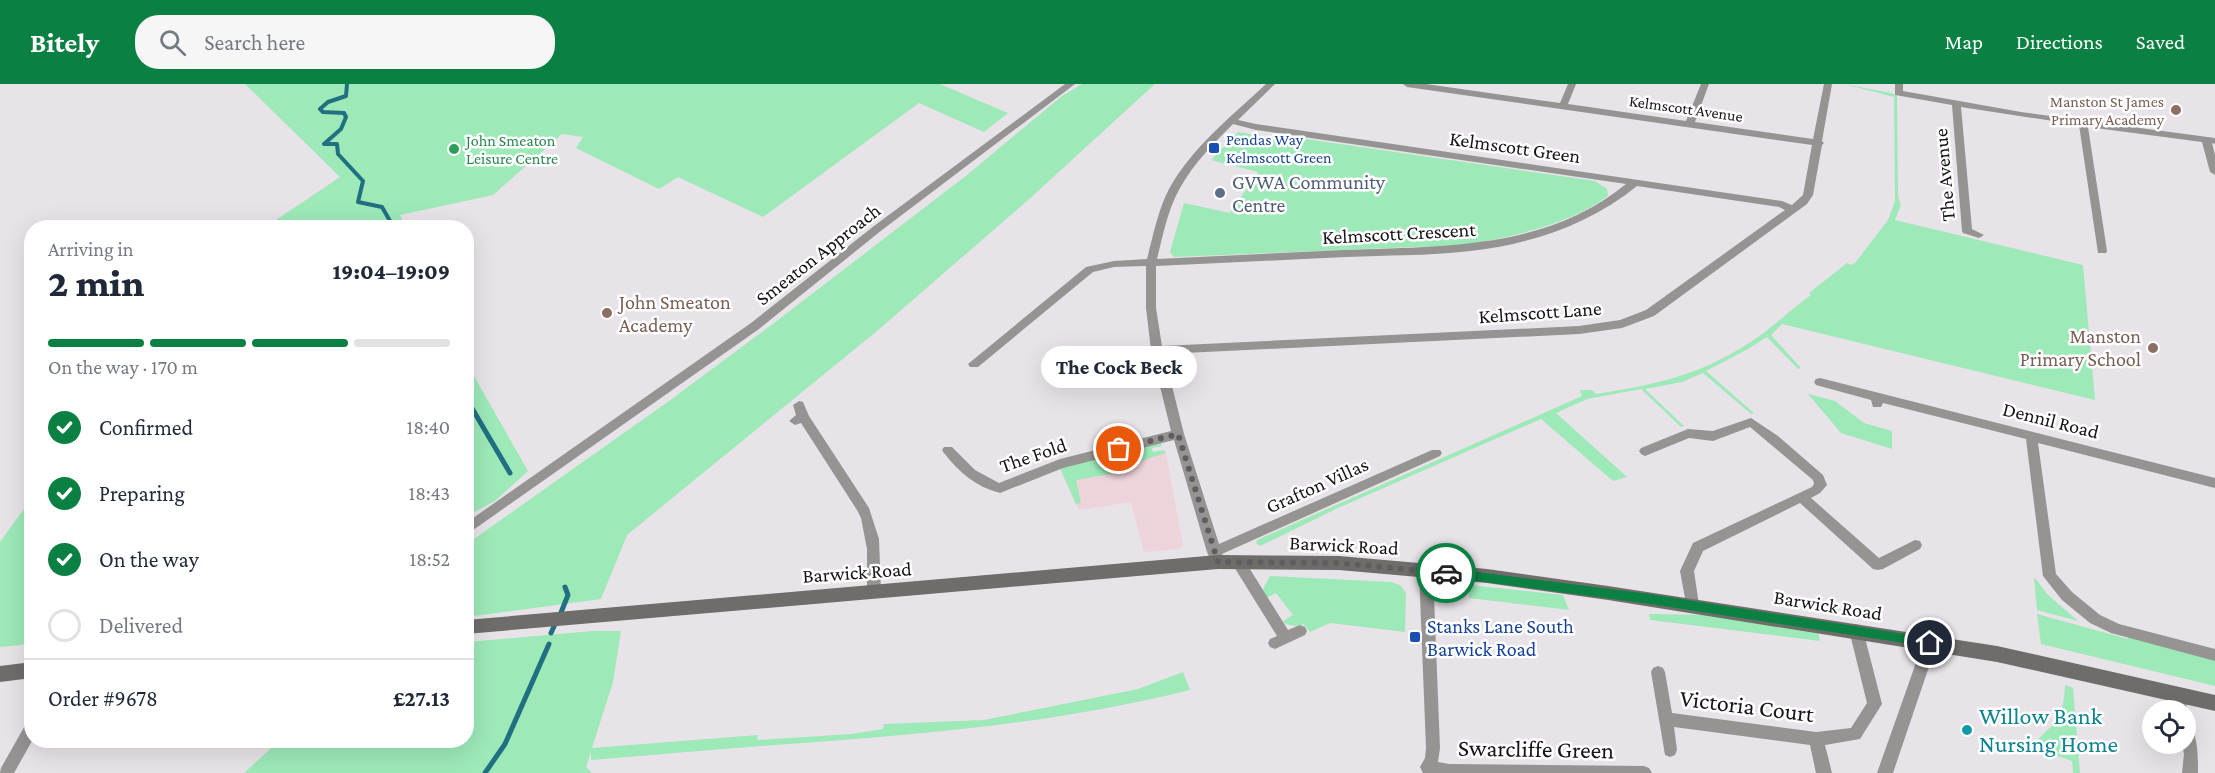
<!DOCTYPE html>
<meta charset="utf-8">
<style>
:root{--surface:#fff;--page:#f6f6f7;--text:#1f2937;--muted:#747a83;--line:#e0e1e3;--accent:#0b8043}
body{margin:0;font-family:"Crimson Pro",serif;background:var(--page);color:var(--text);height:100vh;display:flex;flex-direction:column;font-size:22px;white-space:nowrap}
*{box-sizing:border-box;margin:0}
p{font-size:20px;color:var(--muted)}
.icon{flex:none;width:33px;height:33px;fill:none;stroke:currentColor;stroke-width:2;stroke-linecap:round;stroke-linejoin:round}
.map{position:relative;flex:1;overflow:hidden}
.panel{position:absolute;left:24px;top:136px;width:450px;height:528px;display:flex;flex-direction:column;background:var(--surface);border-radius:24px;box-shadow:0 6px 24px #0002}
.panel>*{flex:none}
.buttons{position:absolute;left:2142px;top:616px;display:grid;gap:12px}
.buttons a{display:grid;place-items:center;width:54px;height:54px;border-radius:50%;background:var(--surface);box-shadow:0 6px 24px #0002;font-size:30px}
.pin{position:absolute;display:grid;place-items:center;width:51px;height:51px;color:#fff;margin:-26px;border:3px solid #fff;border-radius:50%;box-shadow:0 2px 6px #0007}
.courier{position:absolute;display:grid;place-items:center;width:60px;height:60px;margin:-30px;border:4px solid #0b8043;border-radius:50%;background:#fff;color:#222;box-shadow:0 2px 8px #0007}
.bubble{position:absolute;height:42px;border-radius:21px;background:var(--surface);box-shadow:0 6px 24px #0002;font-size:20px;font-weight:800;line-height:42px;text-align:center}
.summary em{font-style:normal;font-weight:800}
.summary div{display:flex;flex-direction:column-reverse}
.summary{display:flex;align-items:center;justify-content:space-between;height:102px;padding:0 24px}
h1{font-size:39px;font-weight:800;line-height:45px}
.bar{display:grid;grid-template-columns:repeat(4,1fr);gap:9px 6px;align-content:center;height:72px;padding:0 24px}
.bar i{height:8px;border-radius:4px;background:var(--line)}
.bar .on{background:var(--accent)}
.bar p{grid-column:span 4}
.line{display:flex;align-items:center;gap:15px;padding:0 24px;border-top:2px solid var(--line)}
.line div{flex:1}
ol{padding:0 24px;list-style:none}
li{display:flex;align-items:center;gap:18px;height:66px}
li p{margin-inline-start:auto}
li .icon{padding:6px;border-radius:50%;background:var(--accent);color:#fff;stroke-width:4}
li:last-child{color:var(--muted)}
li i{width:33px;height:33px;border:3px solid var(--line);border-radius:50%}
header{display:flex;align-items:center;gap:36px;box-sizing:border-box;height:84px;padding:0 30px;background:var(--accent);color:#fff}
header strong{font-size:28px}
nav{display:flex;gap:33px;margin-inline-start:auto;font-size:21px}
.search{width:420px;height:54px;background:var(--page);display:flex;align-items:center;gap:15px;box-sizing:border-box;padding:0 21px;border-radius:24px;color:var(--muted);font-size:22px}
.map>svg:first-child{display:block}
.commercial{fill:#edd3da}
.green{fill:#9de9b8}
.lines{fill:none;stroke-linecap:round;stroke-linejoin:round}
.stream-far1{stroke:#207082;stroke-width:4}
.stream{stroke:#207082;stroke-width:5}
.street{fill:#959492;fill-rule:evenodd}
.secondary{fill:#6f6d6a;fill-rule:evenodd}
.route{fill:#0b8043}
.done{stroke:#605c60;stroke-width:6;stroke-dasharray:0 10.8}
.education-dot{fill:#8d6e63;stroke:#fff;stroke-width:2}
.transit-dot{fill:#1a4fb4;stroke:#fff;stroke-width:2}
.leisure-dot{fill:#2e9e5b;stroke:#fff;stroke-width:2}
.service-dot{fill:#5c6f8a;stroke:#fff;stroke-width:2}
.culture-dot{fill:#0f9aa8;stroke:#fff;stroke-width:2}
.labels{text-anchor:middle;stroke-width:5;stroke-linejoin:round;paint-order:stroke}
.far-education-label{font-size:16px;fill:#785e54;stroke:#fff;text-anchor:end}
.far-street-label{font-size:16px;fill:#161416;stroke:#fff}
.far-transit-label{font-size:16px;fill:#164399;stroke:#fff;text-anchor:start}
.far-leisure-label{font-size:16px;fill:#27864d;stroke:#fff;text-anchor:start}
.street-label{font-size:20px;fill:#161416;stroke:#fff}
.service-label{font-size:20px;fill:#4e5e75;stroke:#fff;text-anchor:start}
.education-label{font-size:20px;fill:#785e54;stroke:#fff;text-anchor:start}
.transit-label{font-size:20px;fill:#164399;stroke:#fff;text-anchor:start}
.near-street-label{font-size:24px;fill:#161416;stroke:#fff}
.near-culture-label{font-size:24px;fill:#0d838f;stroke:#fff;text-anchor:start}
</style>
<header>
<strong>Bitely</strong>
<div class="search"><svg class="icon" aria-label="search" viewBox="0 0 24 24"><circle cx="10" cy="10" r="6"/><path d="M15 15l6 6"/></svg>Search here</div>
<nav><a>Map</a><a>Directions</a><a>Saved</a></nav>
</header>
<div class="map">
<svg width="2215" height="689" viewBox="0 0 2215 689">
<rect width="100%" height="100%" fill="#e8e3e8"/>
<polygon class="commercial" points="1166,369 1183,462 1178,465 1144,468 1131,418 1079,426 1062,390"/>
<g class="green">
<polygon points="245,0 940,0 1008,29 984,48 919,19 763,133 678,93 659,105 576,64 583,53 562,50 493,111 400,131 406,144 264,144 340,93"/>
<polygon points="1082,0 1155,0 1027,117 877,247 627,451 601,515 467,533 467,460 669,317 774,239 967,91 1062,12"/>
<path d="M1844,0L1891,9L1897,12L1898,112L1901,121L1895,136L2083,181L2095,316L1782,240L1771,251L1801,284L1798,285L1767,253L1748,265L1706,287L1754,329L1751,330L1703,289L1682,298L1645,305L1684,342L1681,343L1641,305L1587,315L1556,329L1627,393L1613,397L1541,335L1338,424L1260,462L1256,459L1257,456L1582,312L1580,306H1592L1596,310C1654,301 1698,292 1749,259C1770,246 1790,226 1811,211L1809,209L1847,179L1851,181L1855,179L1888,136L1895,117L1894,13Z"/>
<path d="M1238,48L1277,54L1278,51L1595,97L1607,105L1608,112C1571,140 1508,154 1463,161L1174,173L1170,168L1184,119L1230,129L1258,88L1211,76Z"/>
<polygon points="466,278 528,387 495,417 467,432"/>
<polygon points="1808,310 1835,317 1864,339 1892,347 1892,365 1841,349"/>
<polygon points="1161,359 1162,362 1152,364 1153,368 1164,366 1166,369 1134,379 1136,382 1123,384 1123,388 1076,396 1081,419 1076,420 1060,384"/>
<polygon points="31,415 31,560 0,563 0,458"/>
<path d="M1270,492L1391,498L1400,501L1406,509L1405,548L1330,539L1310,548L1303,540C1296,544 1289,541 1282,538L1293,531L1276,509L1266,514L1263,505Z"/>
<polygon points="2034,494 2036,495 2047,510 2078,537 2037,526"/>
<polygon points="1469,501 1563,511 1569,526 1469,514"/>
<polygon points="1649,530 1710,531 1818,548 1820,557 1650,536"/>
<polygon points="2037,530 2128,555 2128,551 2215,574 2215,602 2041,560"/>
<path d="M592,547H621L613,598L592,664L758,651L757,656L851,650L883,645L884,640L984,636L1138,605L1183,588L1190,606C1066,637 944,648 817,658C742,663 666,670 591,676V668L586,683L592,689H244L279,657H466L467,558Z"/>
<path d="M2065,601L2073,604L2080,689H2073L2072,677L2032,663C2039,652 2051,645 2058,634C2064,624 2064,612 2065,601Z"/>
</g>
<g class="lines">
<polyline class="stream-far1" points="347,0 346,12 328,18 320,25 323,28 344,29 346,33 341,45 324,60 337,60 338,70 363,97 358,118 382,123 394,144"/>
<g class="stream">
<polyline points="466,314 510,389"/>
<polyline points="560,531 568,511 565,503"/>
<polyline points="551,549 556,538"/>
<polyline points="485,689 505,660 549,560"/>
</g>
<g class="street">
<polygon points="1065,0 1075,0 882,146 759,245 466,451 466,439 751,239 874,142"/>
<path d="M1266,0H1275L1238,36L1256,40L1782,117L1792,121L1803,111L1812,61L1407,3L1403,0H1426L1560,19L1568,0H1576L1568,20L1686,37L1701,0H1709L1695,38L1813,55L1824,0H1832L1822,57L1824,59L1822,61L1813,111L1807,120L1654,232L1622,244L1579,250L1164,270L1184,350L1219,460L1432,366H1440L1442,369L1440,372L1222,470L1225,478L1223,482L1218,483L1213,482L1207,468L1174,356L1063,384L1000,409C976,403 959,388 944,369L942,366L944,363H952L975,386L999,399L1060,375L1171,347L1151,266L1146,224V182L1114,183L1093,188L978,283H970L968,280L1086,183L1114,177L1147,175C1153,152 1158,126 1169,105C1192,63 1232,32 1266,0ZM1233,40L1256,46L1626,100C1546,166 1441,162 1344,166C1282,169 1220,172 1157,175C1163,151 1168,125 1180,104C1194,79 1213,60 1233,40ZM1637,102L1779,123L1785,126L1646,226L1620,236L1579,242L1162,262L1156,224V182C1220,179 1283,176 1347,173C1388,171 1429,172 1470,167C1529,161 1591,140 1637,102Z"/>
<polygon points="1895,0 1903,0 1903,7 2021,28 2215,54 2215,60 2212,59 2215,71 2215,91 2210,88 2202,58 2088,43 2107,167 2106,169 2098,169 2079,41 1961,23 1972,145 1984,151 1979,154 1963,149 1962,147 1952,21 1895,11"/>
<polygon points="1820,294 2215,394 2215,404 2038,359 2056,490 2072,508 2100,531 2119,540 2215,565 2215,577 2111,549 2090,539 2062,516 2043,492 2026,355 1883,319 1881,323 1873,323 1871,316 1816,301 1814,298 1816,295"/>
<polygon points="799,317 803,318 809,332 869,424 879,455 881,508 879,512 874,514 869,512 867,508 867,465 861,434 857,426 801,339 795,341 789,337 796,331 793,321"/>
<polygon points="1751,334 1778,352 1823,391 1827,401 1820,409 1811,414 1879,474 1915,456 1920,457 1922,461 1920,465 1883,485 1878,486 1873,485 1800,419 1703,467 1694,487 1699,521 1697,525 1692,527 1687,525 1680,487 1693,459 1812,403 1814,400 1813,396 1750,343 1713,357 1689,354 1645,372 1641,370 1639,367 1641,364 1688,345 1713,347"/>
<polygon points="1238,473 1243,474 1288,546 1300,541 1305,543 1307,547 1305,551 1275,565 1270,563 1268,559 1270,555 1277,552 1231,478 1233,474"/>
<polygon points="1426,482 1431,483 1433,487 1440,664 1438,678 1449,680 1644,682 1649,684 1652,689 1423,689 1420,683 1425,674 1426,664 1419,487 1421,483"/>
<polygon points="1856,540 1861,542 1863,546 1882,620 1860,655 1825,661 1832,689 1816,689 1810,661 1674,643 1677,666 1675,671 1670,673 1665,671 1651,588 1653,584 1658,582 1663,584 1665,588 1672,629 1816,648 1851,644 1867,619 1849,546 1851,542"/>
<polygon points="1930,553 1935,555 1937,559 1893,689 1877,689 1923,559 1925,555"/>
<polygon points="2177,605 2182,606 2188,627 2186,632 2186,627 2174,627 2170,611 2172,606"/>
<polygon points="32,637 32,657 14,689 0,689 1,684 27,638"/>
<path d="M2186,639L2191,641C2198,656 2198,673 2198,689H2182L2184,670L2182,660H2186Z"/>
</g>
<g class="secondary">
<polygon points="1218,471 1339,472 1487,485 1608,502 1997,562 2215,611 2215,627 1997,578 1608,516 1487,499 1339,486 1218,485 466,550 466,536"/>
<polygon points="32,578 32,594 0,598 0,582"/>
</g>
</g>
<polygon class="route" points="1446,484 1650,510 1930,554 1935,559 1930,563 1650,520 1446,493 1441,489"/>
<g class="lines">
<polyline class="done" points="1119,365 1178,350 1218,478 1339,479 1446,489"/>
</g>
<g class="education-dot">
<circle cx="2176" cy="26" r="6"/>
<circle cx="607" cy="229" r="6"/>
<circle cx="2153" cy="264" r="6"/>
</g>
<g class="transit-dot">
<rect x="1208" y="58" width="12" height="12" rx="3"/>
<rect x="1409" y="547" width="12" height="12" rx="3"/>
</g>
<circle class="leisure-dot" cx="454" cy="65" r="6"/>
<circle class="service-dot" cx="1220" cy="109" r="6"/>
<circle class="culture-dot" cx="1967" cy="646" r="6"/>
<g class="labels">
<g class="far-education-label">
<text x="2164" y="23">Manston St James<tspan x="2164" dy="18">Primary Academy</tspan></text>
</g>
<g class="far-street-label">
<text transform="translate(1686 24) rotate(8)" y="6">Kelmscott Avenue</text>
</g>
<g class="far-transit-label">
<text x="1226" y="61">Pendas Way<tspan x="1226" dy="18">Kelmscott Green</tspan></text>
</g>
<g class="far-leisure-label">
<text x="466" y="62">John Smeaton<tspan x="466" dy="18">Leisure Centre</tspan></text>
</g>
<g class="street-label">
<text transform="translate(1515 63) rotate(8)" y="7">Kelmscott Green</text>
<text transform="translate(1944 91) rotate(-95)" y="7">The Avenue</text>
<text transform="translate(1399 149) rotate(-3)" y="7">Kelmscott Crescent</text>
<text transform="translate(818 170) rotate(-38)" y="7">Smeaton Approach</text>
<text transform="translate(1540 228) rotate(-4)" y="7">Kelmscott Lane</text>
<text transform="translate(2051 336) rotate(14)" y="7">Dennil Road</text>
<text transform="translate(1033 371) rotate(-19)" y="7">The Fold</text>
<text transform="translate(1317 401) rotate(-24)" y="7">Grafton Villas</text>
<text transform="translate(1344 461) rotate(3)" y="7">Barwick Road</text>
<text transform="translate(857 488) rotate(-4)" y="7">Barwick Road</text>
<text transform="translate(1828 521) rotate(9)" y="7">Barwick Road</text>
</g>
<g class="service-label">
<text x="1232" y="105">GVWA Community<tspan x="1232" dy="23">Centre</tspan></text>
</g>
<g class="education-label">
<text x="619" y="225">John Smeaton<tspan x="619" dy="23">Academy</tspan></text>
<text x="2141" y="259" text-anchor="end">Manston<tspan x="2141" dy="23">Primary School</tspan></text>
</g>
<g class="transit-label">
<text x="1427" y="549">Stanks Lane South<tspan x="1427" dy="23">Barwick Road</tspan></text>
</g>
<g class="near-street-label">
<text transform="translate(1747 622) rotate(7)" y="8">Victoria Court</text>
<text transform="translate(1536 665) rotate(1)" y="8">Swarcliffe Green</text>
</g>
<g class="near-culture-label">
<text x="1979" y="640">Willow Bank<tspan x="1979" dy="28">Nursing Home</tspan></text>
</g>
</g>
</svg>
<div class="buttons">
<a><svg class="icon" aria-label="locate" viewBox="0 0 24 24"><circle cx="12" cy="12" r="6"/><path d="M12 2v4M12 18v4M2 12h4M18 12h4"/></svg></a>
</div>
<div class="pin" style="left:1119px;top:365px;background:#ea580c"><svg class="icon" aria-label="bag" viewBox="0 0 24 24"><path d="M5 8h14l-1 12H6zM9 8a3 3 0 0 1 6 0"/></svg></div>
<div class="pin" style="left:1930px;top:559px;background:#1f2937"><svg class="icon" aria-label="home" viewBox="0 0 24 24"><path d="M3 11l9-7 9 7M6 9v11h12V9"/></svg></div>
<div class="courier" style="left:1446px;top:489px"><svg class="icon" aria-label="car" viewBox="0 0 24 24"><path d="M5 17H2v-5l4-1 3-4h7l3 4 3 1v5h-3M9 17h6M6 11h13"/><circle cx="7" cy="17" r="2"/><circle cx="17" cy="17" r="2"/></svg></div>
<div class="bubble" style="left:1041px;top:262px;width:156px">The Cock Beck</div>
<section class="panel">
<div class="summary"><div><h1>2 min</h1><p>Arriving in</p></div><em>19:04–19:09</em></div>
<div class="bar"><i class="on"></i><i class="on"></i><i class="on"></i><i></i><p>On the way · 170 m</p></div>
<ol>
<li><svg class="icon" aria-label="check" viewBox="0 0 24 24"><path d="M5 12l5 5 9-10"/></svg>Confirmed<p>18:40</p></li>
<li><svg class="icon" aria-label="check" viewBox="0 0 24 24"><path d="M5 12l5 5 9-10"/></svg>Preparing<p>18:43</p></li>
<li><svg class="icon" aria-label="check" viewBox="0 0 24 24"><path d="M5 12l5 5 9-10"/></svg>On the way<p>18:52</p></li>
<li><i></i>Delivered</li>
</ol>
<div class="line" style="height:78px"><div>Order #9678</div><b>£27.13</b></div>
</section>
</div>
